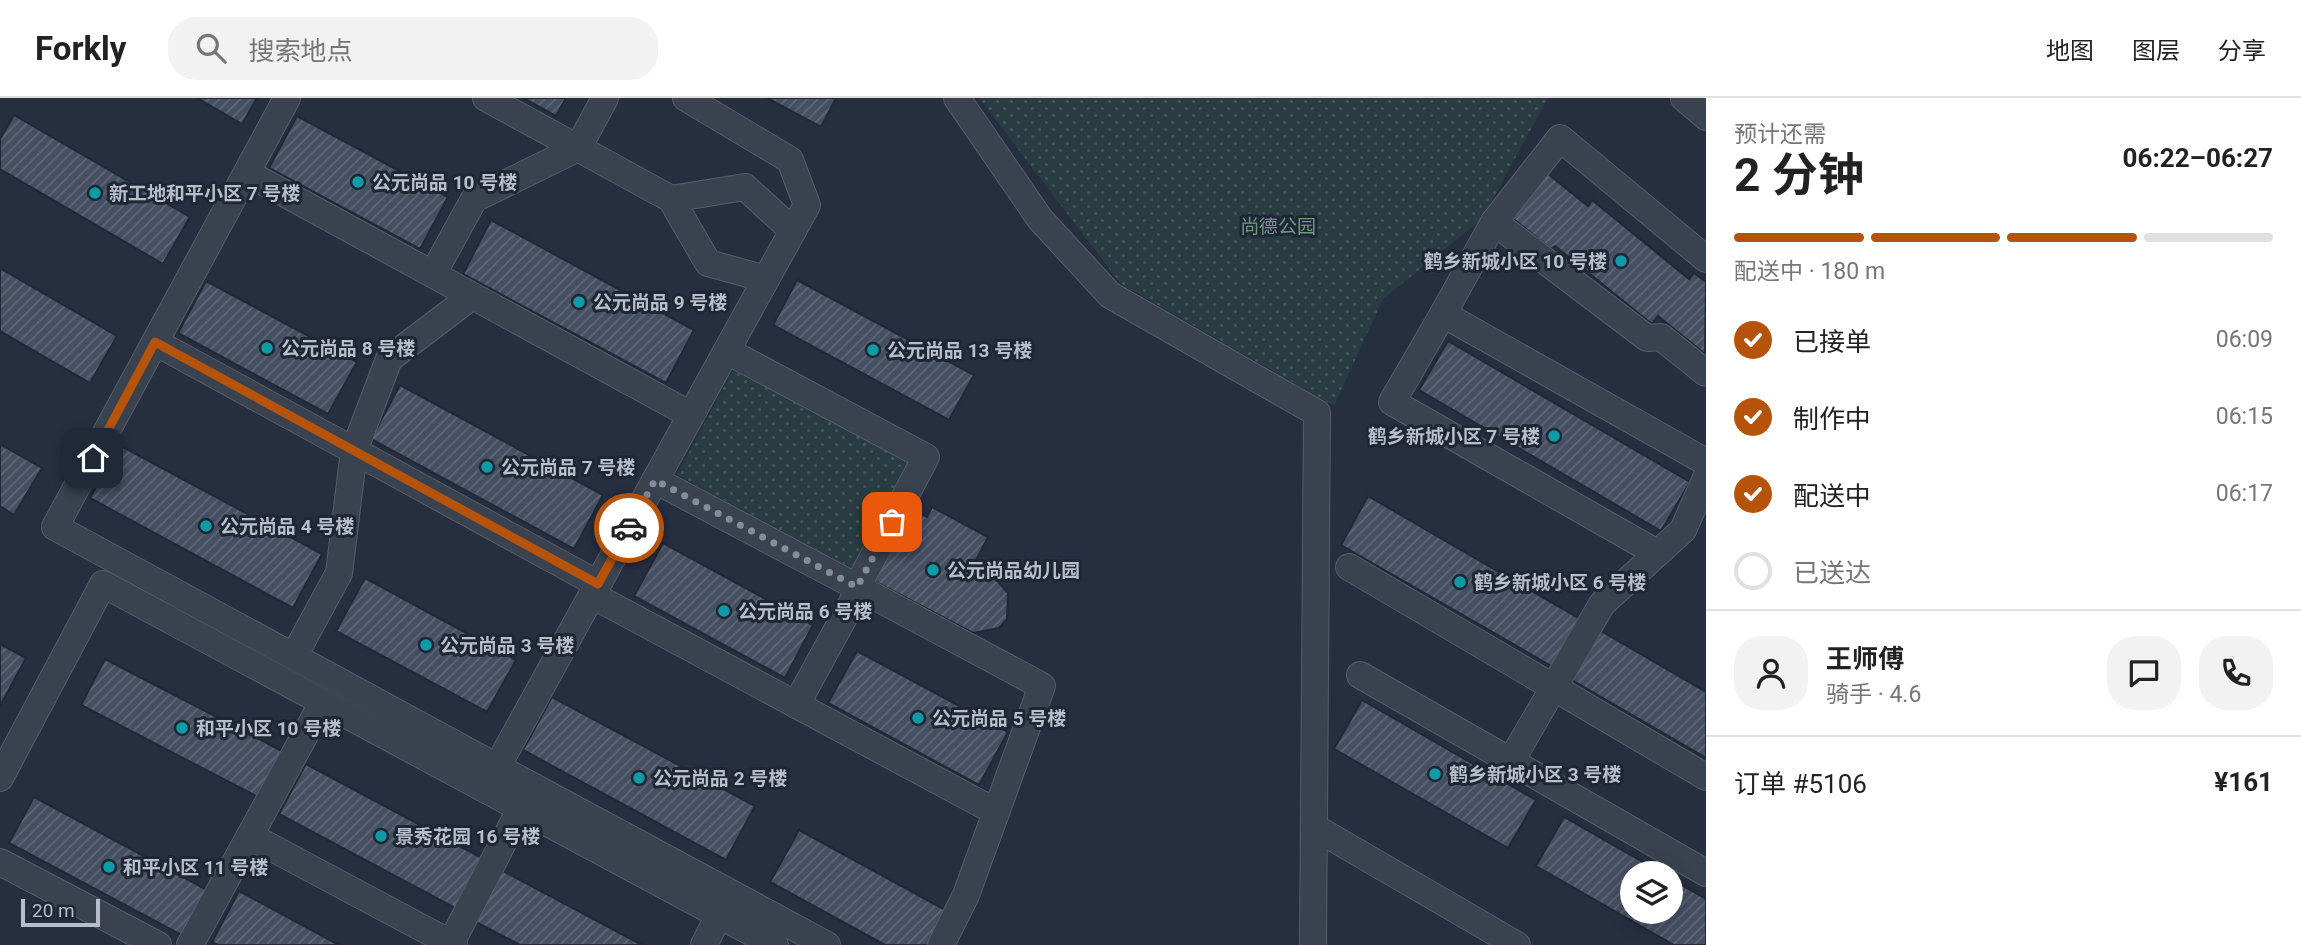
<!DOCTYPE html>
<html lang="zh">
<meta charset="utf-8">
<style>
:root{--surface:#fff;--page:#f2f2f2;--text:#222;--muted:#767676;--line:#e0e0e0;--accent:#b45309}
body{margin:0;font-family:Roboto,"Noto Sans SC",sans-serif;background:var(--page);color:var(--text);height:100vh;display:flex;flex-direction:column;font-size:26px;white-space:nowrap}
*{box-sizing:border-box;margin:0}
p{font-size:23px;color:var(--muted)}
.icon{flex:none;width:38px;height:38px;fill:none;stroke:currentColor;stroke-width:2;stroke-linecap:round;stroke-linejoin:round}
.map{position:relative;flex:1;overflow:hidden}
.panel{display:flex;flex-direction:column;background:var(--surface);width:595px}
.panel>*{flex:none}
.buttons{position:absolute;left:1620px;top:763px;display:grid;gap:14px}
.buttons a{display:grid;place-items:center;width:63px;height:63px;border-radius:50%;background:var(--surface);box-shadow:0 4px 18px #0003;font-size:35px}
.scale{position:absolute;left:21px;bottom:18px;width:79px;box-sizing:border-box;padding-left:7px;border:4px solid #b7bdca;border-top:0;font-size:19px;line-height:24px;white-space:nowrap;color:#b7bdca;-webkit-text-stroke:5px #1f2735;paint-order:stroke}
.pin{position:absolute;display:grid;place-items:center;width:60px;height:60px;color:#fff;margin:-30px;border-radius:14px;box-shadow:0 4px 10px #0006}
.courier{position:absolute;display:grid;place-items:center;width:70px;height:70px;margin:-35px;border:5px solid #b45309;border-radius:50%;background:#fff;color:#222;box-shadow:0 2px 9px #0007}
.headline em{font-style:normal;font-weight:700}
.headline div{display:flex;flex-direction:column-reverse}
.headline{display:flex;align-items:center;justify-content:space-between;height:119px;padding:0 28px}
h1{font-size:46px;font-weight:700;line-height:52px}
.bar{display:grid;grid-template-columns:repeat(4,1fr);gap:10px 7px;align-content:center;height:84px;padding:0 28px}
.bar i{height:9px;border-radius:5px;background:var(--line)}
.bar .active{background:var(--accent)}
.bar p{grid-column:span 4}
.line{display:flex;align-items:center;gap:18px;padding:0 28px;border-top:2px solid var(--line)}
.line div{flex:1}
.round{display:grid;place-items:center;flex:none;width:74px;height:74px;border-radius:28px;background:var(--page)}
ol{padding:0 28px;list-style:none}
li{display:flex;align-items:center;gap:21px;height:77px}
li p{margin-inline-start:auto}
li .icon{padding:7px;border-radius:50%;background:var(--accent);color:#fff;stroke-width:4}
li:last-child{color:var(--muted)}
li i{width:38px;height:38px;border:4px solid var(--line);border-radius:50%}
header{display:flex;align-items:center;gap:42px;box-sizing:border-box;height:98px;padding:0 35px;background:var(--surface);border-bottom:2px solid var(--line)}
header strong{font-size:33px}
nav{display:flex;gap:38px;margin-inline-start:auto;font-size:24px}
.search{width:490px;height:63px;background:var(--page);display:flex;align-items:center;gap:18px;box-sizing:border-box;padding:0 24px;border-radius:28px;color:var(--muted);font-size:26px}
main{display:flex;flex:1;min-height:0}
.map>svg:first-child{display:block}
.grass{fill:url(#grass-dots)}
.building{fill:url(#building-hatch);stroke:#212937;stroke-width:2}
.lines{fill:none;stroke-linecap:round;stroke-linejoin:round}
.minor-casing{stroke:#555d6a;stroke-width:28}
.minor{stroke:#3a4250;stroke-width:26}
.done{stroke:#848b9a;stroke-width:7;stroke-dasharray:0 12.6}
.route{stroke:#b45309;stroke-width:9}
.culture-dot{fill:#0f9aa8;stroke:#1f2735;stroke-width:2.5}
.labels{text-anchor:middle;stroke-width:6;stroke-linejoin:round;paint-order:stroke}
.poi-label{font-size:19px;font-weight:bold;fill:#b7bdca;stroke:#1f2735;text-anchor:start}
.park-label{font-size:19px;fill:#6e9b7c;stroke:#1f2735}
</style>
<header>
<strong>Forkly</strong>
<div class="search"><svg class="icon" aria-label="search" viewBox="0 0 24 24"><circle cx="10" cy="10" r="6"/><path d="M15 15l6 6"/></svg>搜索地点</div>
<nav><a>地图</a><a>图层</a><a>分享</a></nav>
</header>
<main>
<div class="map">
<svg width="1706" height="847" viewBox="0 0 1706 847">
<defs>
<pattern id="grass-dots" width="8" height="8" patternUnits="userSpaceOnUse" patternTransform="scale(1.75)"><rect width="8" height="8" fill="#283c41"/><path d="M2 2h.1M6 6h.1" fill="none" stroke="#45565b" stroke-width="1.8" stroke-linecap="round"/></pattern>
<pattern id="building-hatch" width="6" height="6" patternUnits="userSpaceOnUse" patternTransform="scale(1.75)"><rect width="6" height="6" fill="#454f62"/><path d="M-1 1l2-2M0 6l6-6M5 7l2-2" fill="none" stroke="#5e6677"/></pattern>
</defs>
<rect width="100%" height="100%" fill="#262f40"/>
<g class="grass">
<polygon points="979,0 1548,0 1482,121 1383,201 1334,308 1121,186"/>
<polygon points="734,270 910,364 853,471 677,377"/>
</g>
<g class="building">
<polygon points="197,0 257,0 242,26"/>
<polygon points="523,0 566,0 556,18"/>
<polygon points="767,0 836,0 821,29"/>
<polygon points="14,17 190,119 163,166 0,71 0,41"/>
<polygon points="297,18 448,99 420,151 269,70"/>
<polygon points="1543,72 1588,108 1592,102 1689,181 1694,175 1706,184 1705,256 1658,218 1652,226 1555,148 1551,151 1507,116"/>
<polygon points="491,122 694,232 666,285 463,176"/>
<polygon points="0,170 117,238 90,285 0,233"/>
<polygon points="797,182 974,277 949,322 773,227"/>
<polygon points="206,183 357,264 328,316 178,235"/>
<polygon points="1448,243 1690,384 1661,433 1419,292"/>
<polygon points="400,287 603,397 574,451 371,341"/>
<polygon points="0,346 42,370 14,417 0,408"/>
<polygon points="119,347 322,456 293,510 90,400"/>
<polygon points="1368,398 1580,521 1553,569 1341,447"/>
<polygon points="932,409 988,439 975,464 995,480 1008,495 1007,521 999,530 973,535 874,483 912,411 927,419"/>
<polygon points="663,445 813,527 785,580 634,498"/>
<polygon points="365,480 516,562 487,614 336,533"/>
<polygon points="1601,533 1706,594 1706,660 1572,582"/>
<polygon points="0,546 26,560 0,608"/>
<polygon points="857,553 1008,634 979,687 828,605"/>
<polygon points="105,561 282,653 258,699 81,607"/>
<polygon points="552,599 755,708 726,762 523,652"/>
<polygon points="1362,602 1536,702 1508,750 1334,651"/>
<polygon points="306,666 482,760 455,810 279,716"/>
<polygon points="34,699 209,793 185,839 9,745"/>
<polygon points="1564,719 1662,775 1633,775 1633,814 1671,814 1671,781 1706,801 1706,847 1674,847 1536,768"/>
<polygon points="799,732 949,814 931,847 885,847 770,784"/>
<polygon points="501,772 642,847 520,847 474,823"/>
<polygon points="239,793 339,847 218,847 212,844"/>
</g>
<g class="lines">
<g class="minor-casing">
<g id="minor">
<polyline points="287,0 55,429 497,669 807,107 790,62 686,0"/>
<polyline points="486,0 578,50 605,0"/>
<polyline points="957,0 1040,121 1110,197 1317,315 1313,847"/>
<polyline points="1684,0 1706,19"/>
<polyline points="247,75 691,317"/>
<polyline points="671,101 745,89 793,133"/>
<polyline points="1494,124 1443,216 1706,364"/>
<polyline points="1706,161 1560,40 1494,124 1647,240 1661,239 1706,275"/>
<polyline points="433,176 474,101 578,50 671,101 708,165 766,181"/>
<polyline points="1443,216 1392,304 1657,455"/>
<polyline points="155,244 598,486"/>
<polyline points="655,382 857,489 926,359 727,253"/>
<polyline points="1349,469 1706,679"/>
<polyline points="857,489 1042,588 966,797 941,847"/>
<polyline points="592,497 996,714"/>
<polyline points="294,558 339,475 354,353 389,261 472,198"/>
<polyline points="1360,577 1706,775"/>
<polyline points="796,607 860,490"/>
<polyline points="1511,663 1602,506 1683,432 1706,380"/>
<polyline points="497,669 827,847"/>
<polyline points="0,680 103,486 775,847"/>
<polyline points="1314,729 1517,847"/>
<polyline points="250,738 454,847"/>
<polyline points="0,764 158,847"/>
<polyline points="190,847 323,604"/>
<polyline points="450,847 521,710"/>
<polyline points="704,847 719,817"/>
</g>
</g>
<use href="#minor" class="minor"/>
</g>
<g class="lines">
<polyline class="done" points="629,430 655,382 857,489 892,424"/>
<polyline class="route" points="93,360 155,244 598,486 629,430"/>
</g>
<g class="culture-dot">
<circle cx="358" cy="84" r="7"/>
<circle cx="95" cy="95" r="7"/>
<circle cx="1621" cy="163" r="7"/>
<circle cx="579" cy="204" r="7"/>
<circle cx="267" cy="250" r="7"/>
<circle cx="873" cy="252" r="7"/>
<circle cx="1554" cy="338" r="7"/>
<circle cx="487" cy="369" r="7"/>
<circle cx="206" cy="428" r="7"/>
<circle cx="933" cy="472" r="7"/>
<circle cx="1460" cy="484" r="7"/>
<circle cx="724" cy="513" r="7"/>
<circle cx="426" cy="547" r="7"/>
<circle cx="918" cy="620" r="7"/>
<circle cx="182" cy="630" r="7"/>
<circle cx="1435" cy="676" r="7"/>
<circle cx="639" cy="680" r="7"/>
<circle cx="381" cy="738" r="7"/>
<circle cx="109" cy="769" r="7"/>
</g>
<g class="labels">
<g class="poi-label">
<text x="372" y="91">公元尚品 10 号楼</text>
<text x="109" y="102">新工地和平小区 7 号楼</text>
<text x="1607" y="170" text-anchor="end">鹤乡新城小区 10 号楼</text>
<text x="593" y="211">公元尚品 9 号楼</text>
<text x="281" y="257">公元尚品 8 号楼</text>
<text x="887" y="259">公元尚品 13 号楼</text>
<text x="1540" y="345" text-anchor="end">鹤乡新城小区 7 号楼</text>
<text x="501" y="376">公元尚品 7 号楼</text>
<text x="220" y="435">公元尚品 4 号楼</text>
<text x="947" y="479">公元尚品幼儿园</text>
<text x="1474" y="491">鹤乡新城小区 6 号楼</text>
<text x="738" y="520">公元尚品 6 号楼</text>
<text x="440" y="554">公元尚品 3 号楼</text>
<text x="932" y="627">公元尚品 5 号楼</text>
<text x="196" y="637">和平小区 10 号楼</text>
<text x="1449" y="683">鹤乡新城小区 3 号楼</text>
<text x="653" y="687">公元尚品 2 号楼</text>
<text x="395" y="745">景秀花园 16 号楼</text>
<text x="123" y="776">和平小区 11 号楼</text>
</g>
<g class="park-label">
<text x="1278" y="135">尚德公园</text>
</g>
</g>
</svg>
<div class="buttons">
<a><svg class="icon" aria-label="layers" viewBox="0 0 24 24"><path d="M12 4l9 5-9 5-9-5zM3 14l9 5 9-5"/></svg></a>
</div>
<div class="scale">20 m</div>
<div class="pin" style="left:892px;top:424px;background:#ea580c"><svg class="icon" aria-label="bag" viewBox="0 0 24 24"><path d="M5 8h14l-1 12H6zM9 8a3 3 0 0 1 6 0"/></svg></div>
<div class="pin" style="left:93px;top:360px;background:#1f2937"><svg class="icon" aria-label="home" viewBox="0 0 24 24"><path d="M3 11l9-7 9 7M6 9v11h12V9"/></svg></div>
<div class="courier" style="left:629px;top:430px"><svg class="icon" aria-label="car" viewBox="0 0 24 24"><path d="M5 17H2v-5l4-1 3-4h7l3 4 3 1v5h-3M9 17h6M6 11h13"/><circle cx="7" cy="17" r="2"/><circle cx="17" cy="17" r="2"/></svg></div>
</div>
<section class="panel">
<div class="headline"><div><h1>2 分钟</h1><p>预计还需</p></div><em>06:22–06:27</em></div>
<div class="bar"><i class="active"></i><i class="active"></i><i class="active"></i><i></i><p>配送中 · 180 m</p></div>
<ol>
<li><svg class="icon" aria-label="check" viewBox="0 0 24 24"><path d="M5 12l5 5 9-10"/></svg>已接单<p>06:09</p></li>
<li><svg class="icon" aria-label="check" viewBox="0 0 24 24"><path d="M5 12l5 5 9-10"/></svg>制作中<p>06:15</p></li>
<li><svg class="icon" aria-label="check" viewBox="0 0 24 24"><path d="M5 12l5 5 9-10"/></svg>配送中<p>06:17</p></li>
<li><i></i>已送达</li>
</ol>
<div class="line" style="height:126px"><a class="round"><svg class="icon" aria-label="person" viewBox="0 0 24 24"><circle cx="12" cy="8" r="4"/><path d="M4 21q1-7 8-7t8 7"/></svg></a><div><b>王师傅</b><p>骑手 · 4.6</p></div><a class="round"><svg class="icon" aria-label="chat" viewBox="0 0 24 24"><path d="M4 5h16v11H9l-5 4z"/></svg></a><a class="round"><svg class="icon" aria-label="phone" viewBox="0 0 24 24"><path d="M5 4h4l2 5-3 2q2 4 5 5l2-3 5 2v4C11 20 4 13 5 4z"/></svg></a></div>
<div class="line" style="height:91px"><div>订单 #5106</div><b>¥161</b></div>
</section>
</main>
